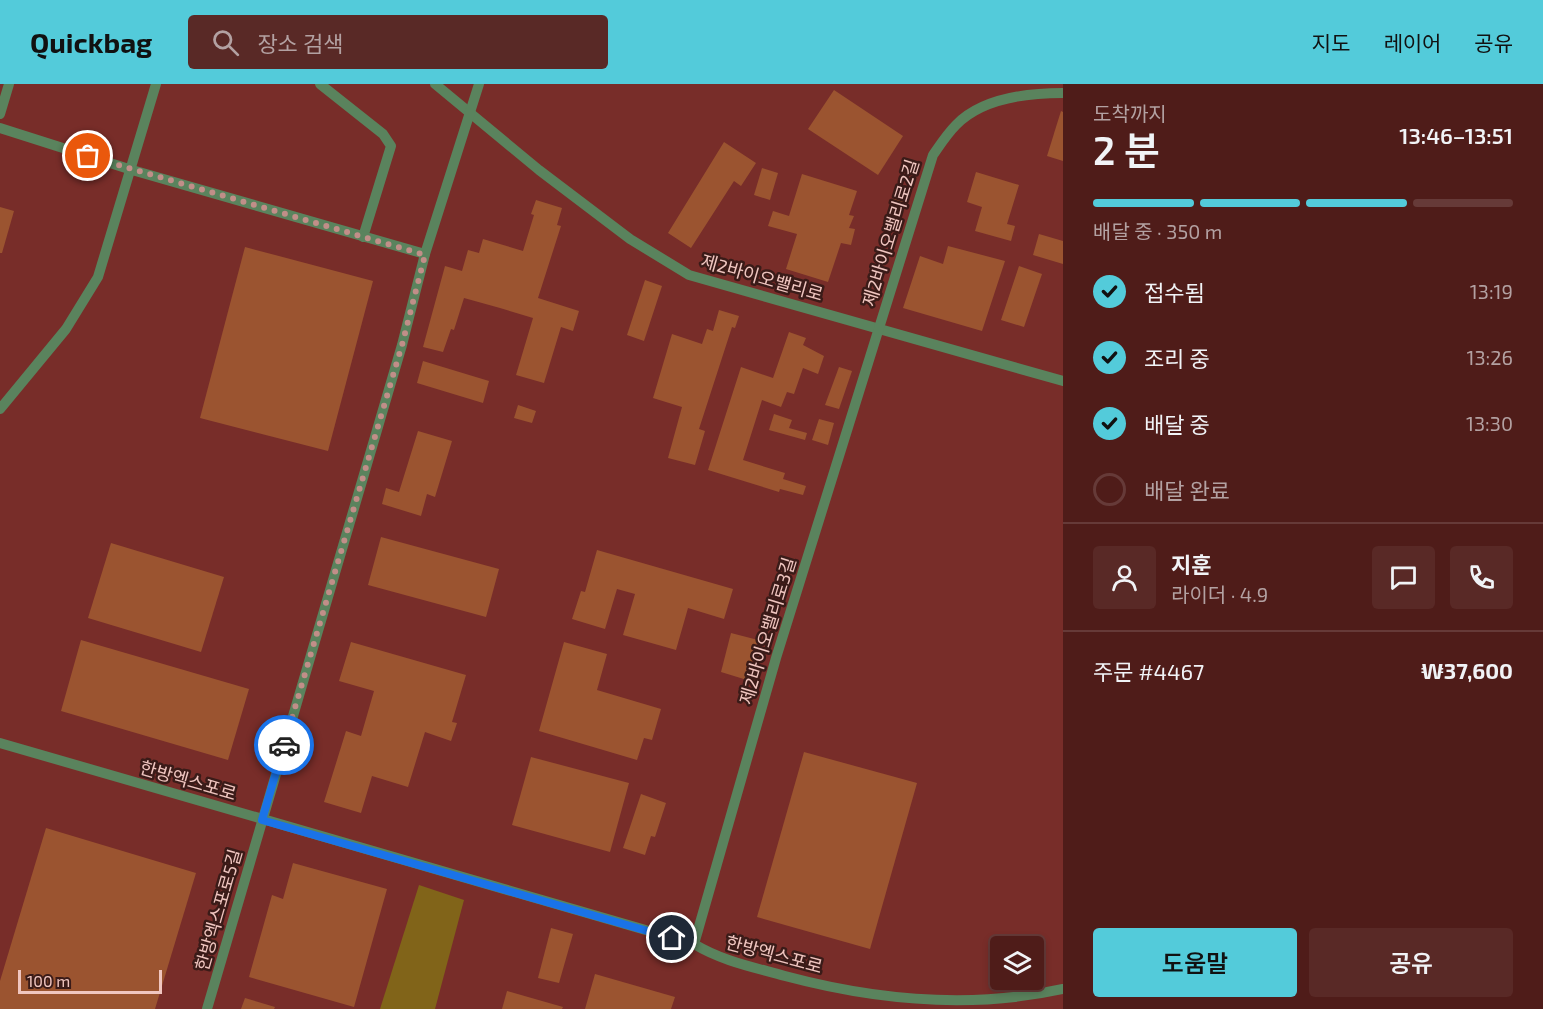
<!DOCTYPE html>
<html lang="ko">
<meta charset="utf-8">
<style>
:root{--surface:#4f1c19;--page:#592926;--text:#f1f3f6;--muted:#b3a1a2;--line:#663a38;--accent:#53cbda}
body{margin:0;font-family:"Exo 2","Noto Sans KR",sans-serif;background:var(--page);color:var(--text);height:100vh;display:flex;flex-direction:column;font-size:22px;white-space:nowrap}
*{box-sizing:border-box;margin:0}
p{font-size:20px;color:var(--muted)}
.icon{flex:none;width:33px;height:33px;fill:none;stroke:currentColor;stroke-width:2;stroke-linecap:round;stroke-linejoin:round}
.map{position:relative;flex:1;overflow:hidden}
.panel{display:flex;flex-direction:column;background:var(--surface);width:480px}
.panel>*{flex:none}
.buttons{position:absolute;left:990px;top:852px;display:grid;gap:12px}
.buttons a{display:grid;place-items:center;width:54px;height:54px;border-radius:6px;background:var(--surface);box-shadow:0 3px 9px #0003,0 0 0 2px var(--line);font-size:30px}
.scale{position:absolute;left:18px;bottom:15px;width:144px;box-sizing:border-box;padding-left:6px;border:3px solid #f0c6c0;border-top:0;font-size:16px;line-height:21px;white-space:nowrap;color:#f0c6c0;-webkit-text-stroke:4px #3a1b18;paint-order:stroke}
.pin{position:absolute;display:grid;place-items:center;width:51px;height:51px;color:#fff;margin:-26px;border:3px solid #fff;border-radius:50%;box-shadow:0 2px 6px #0007}
.courier{position:absolute;display:grid;place-items:center;width:60px;height:60px;margin:-30px;border:4px solid #1a73e8;border-radius:50%;background:#fff;color:#222;box-shadow:0 2px 8px #0007}
.summary em{font-style:normal;font-weight:600}
.summary div{display:flex;flex-direction:column-reverse}
.summary{display:flex;align-items:center;justify-content:space-between;height:102px;padding:0 30px}
h1{font-size:39px;font-weight:600;line-height:45px}
.bar{display:grid;grid-template-columns:repeat(4,1fr);gap:9px 6px;align-content:center;height:72px;padding:0 30px}
.bar i{height:8px;border-radius:4px;background:var(--line)}
.bar .selected{background:var(--accent)}
.bar p{grid-column:span 4}
.line{display:flex;align-items:center;gap:15px;padding:0 30px;border-top:2px solid var(--line)}
.line div{flex:1}
.round{display:grid;place-items:center;flex:none;width:63px;height:63px;border-radius:6px;background:var(--page)}
ol{padding:0 30px;list-style:none}
li{display:flex;align-items:center;gap:18px;height:66px}
li p{margin-inline-start:auto}
li .icon{padding:6px;border-radius:50%;background:var(--accent);color:#111;stroke-width:4}
li:last-child{color:var(--muted)}
li i{width:33px;height:33px;border:3px solid var(--line);border-radius:50%}
.primary-button{display:flex;gap:12px;margin-top:auto;padding:12px 30px}
.primary-button a{flex:1;height:69px;border-radius:6px;background:var(--accent);color:#111;font-size:24px;font-weight:600;line-height:69px;text-align:center}
.primary-button a+a{background:var(--page);color:var(--text)}
header{display:flex;align-items:center;gap:36px;box-sizing:border-box;height:84px;padding:0 30px;background:var(--accent);color:#111}
header strong{font-size:28px}
nav{display:flex;gap:33px;margin-inline-start:auto;font-size:21px}
.search{width:420px;height:54px;background:var(--page);display:flex;align-items:center;gap:15px;box-sizing:border-box;padding:0 21px;border-radius:6px;color:var(--muted);font-size:22px}
main{display:flex;flex:1;min-height:0}
.map>svg:first-child{display:block}
.built{fill:#782d29;fill-rule:evenodd}
.green{fill:#816419}
.building{fill:#9b5430}
.lines{fill:none;stroke-linecap:round;stroke-linejoin:round}
.minor{stroke:#5a835d;stroke-width:10}
.done{stroke:#c18e88;stroke-width:6;stroke-dasharray:0 10.8}
.route{stroke:#1a73e8;stroke-width:8}
.labels{text-anchor:middle;stroke-width:5;stroke-linejoin:round;paint-order:stroke}
.street-label{font-size:18px;fill:#f0c6c0;stroke:#3a1b18}
</style>
<header>
<strong>Quickbag</strong>
<div class="search"><svg class="icon" aria-label="search" viewBox="0 0 24 24"><circle cx="10" cy="10" r="6"/><path d="M15 15l6 6"/></svg>장소 검색</div>
<nav><a>지도</a><a>레이어</a><a>공유</a></nav>
</header>
<main>
<div class="map">
<svg width="1063" height="925" viewBox="0 0 1063 925">
<rect width="100%" height="100%" fill="#692521"/>
<path class="built" d="M0,0H1063V925H0ZM1000,862H1034V896H1000Z"/>
<polygon class="green" points="419,801 464,816 435,925 380,925"/>
<g class="building">
<polygon points="834,6 903,52 878,91 808,45"/>
<polygon points="1061,27 1063,28 1063,77 1047,72"/>
<polygon points="724,58 756,79 741,102 734,97 691,164 668,149"/>
<polygon points="762,84 778,89 770,116 754,111"/>
<polygon points="976,88 1019,101 1007,140 1015,142 1011,157 975,147 982,123 967,118"/>
<polygon points="802,90 857,107 849,131 854,132 849,144 855,145 851,161 841,159 828,198 786,185 797,150 768,142 773,127 789,132"/>
<polygon points="894,113 905,116 898,135 887,131"/>
<polygon points="536,116 562,124 557,141 561,142 538,214 579,227 573,247 561,243 544,299 516,291 533,234 500,224 464,214 454,246 451,245 443,268 423,263 445,182 462,187 468,166 479,169 483,155 523,167 534,131 531,130"/>
<polygon points="0,123 14,127 2,169 0,169"/>
<polygon points="1039,150 1063,157 1063,180 1033,171"/>
<polygon points="948,162 1005,177 982,247 903,224 920,172 943,180"/>
<polygon points="245,163 373,197 328,367 200,334"/>
<polygon points="1019,182 1042,190 1024,243 1001,236"/>
<polygon points="645,196 662,202 644,257 627,251"/>
<polygon points="719,226 739,232 735,244 732,243 699,345 705,347 695,381 668,374 682,323 653,314 672,250 702,260 707,245 713,247"/>
<polygon points="789,248 806,254 803,261 824,272 818,290 803,284 794,310 787,308 781,323 762,316 743,376 785,389 783,395 806,402 803,411 780,405 779,408 708,386 741,283 773,294"/>
<polygon points="423,277 489,297 483,319 417,299"/>
<polygon points="839,283 852,287 839,325 825,321"/>
<polygon points="518,321 536,327 532,339 514,334"/>
<polygon points="774,330 792,336 789,344 807,349 805,356 769,346"/>
<polygon points="819,335 834,339 828,361 812,356"/>
<polygon points="418,347 452,357 435,413 427,410 421,432 382,420 386,404 399,408"/>
<polygon points="381,453 499,485 486,533 368,501"/>
<polygon points="111,459 224,493 201,568 88,534"/>
<polygon points="597,466 733,505 724,535 688,524 676,566 623,551 635,510 617,505 605,545 572,535 581,507 585,508"/>
<polygon points="731,549 758,556 747,596 721,588"/>
<polygon points="81,556 249,605 228,676 61,627"/>
<polygon points="351,558 466,591 452,638 457,639 451,657 425,648 408,703 372,692 361,729 324,718 346,647 361,652 374,607 339,597"/>
<polygon points="564,558 607,570 597,606 661,625 652,656 644,654 637,676 539,647"/>
<polygon points="804,668 917,699 870,865 757,833"/>
<polygon points="531,673 629,699 610,768 512,741"/>
<polygon points="641,710 666,719 655,753 651,752 645,771 623,764"/>
<polygon points="46,744 196,789 155,925 0,925 0,897"/>
<polygon points="293,779 387,805 354,923 249,893 272,811 283,815"/>
<polygon points="551,844 573,850 559,899 538,894"/>
<polygon points="595,890 675,913 671,925 585,925"/>
<polygon points="507,907 563,923 562,925 502,925"/>
<polygon points="245,914 275,923 274,925 241,925"/>
</g>
<g class="lines">
<g class="minor">
<polyline points="320,0 383,50 391,62 363,153"/>
<polyline points="435,0 539,86 630,155 689,191 1063,297"/>
<polyline points="0,30 9,0"/>
<polyline points="0,44 132,86 425,170"/>
<polyline points="0,325 66,245 98,193 156,0"/>
<path d="M0,659L694,860C722,877 753,883 785,892C875,916 972,925 1063,905"/>
<path d="M694,860L776,574L933,71C940,61 947,50 956,41C982,14 1028,9 1063,9"/>
<polyline points="207,925 402,261 425,170 479,0"/>
</g>
</g>
<g class="lines">
<polyline class="done" points="88,72 425,171 402,261 284,661"/>
<polyline class="route" points="284,661 262,736 672,854"/>
</g>
<g class="labels">
<g class="street-label">
<text transform="translate(891 149) rotate(-73)" y="6">제2바이오밸리로2길</text>
<text transform="translate(762 194) rotate(16)" y="6">제2바이오밸리로</text>
<text transform="translate(768 547) rotate(-73)" y="6">제2바이오밸리로3길</text>
<text transform="translate(188 697) rotate(16)" y="6">한방엑스포로</text>
<text transform="translate(219 826) rotate(-74)" y="6">한방엑스포로5길</text>
<text transform="translate(774 871) rotate(15)" y="6">한방엑스포로</text>
</g>
</g>
</svg>
<div class="buttons">
<a><svg class="icon" aria-label="layers" viewBox="0 0 24 24"><path d="M12 4l9 5-9 5-9-5zM3 14l9 5 9-5"/></svg></a>
</div>
<div class="scale">100 m</div>
<div class="pin" style="left:88px;top:72px;background:#ea580c"><svg class="icon" aria-label="bag" viewBox="0 0 24 24"><path d="M5 8h14l-1 12H6zM9 8a3 3 0 0 1 6 0"/></svg></div>
<div class="pin" style="left:672px;top:854px;background:#1f2937"><svg class="icon" aria-label="home" viewBox="0 0 24 24"><path d="M3 11l9-7 9 7M6 9v11h12V9"/></svg></div>
<div class="courier" style="left:284px;top:661px"><svg class="icon" aria-label="car" viewBox="0 0 24 24"><path d="M5 17H2v-5l4-1 3-4h7l3 4 3 1v5h-3M9 17h6M6 11h13"/><circle cx="7" cy="17" r="2"/><circle cx="17" cy="17" r="2"/></svg></div>
</div>
<section class="panel">
<div class="summary"><div><h1>2 분</h1><p>도착까지</p></div><em>13:46–13:51</em></div>
<div class="bar"><i class="selected"></i><i class="selected"></i><i class="selected"></i><i></i><p>배달 중 · 350 m</p></div>
<ol>
<li><svg class="icon" aria-label="check" viewBox="0 0 24 24"><path d="M5 12l5 5 9-10"/></svg>접수됨<p>13:19</p></li>
<li><svg class="icon" aria-label="check" viewBox="0 0 24 24"><path d="M5 12l5 5 9-10"/></svg>조리 중<p>13:26</p></li>
<li><svg class="icon" aria-label="check" viewBox="0 0 24 24"><path d="M5 12l5 5 9-10"/></svg>배달 중<p>13:30</p></li>
<li><i></i>배달 완료</li>
</ol>
<div class="line" style="height:108px"><a class="round"><svg class="icon" aria-label="person" viewBox="0 0 24 24"><circle cx="12" cy="8" r="4"/><path d="M4 21q1-7 8-7t8 7"/></svg></a><div><b>지훈</b><p>라이더 · 4.9</p></div><a class="round"><svg class="icon" aria-label="chat" viewBox="0 0 24 24"><path d="M4 5h16v11H9l-5 4z"/></svg></a><a class="round"><svg class="icon" aria-label="phone" viewBox="0 0 24 24"><path d="M5 4h4l2 5-3 2q2 4 5 5l2-3 5 2v4C11 20 4 13 5 4z"/></svg></a></div>
<div class="line" style="height:78px"><div>주문 #4467</div><b>₩37,600</b></div>
<div class="primary-button"><a>도움말</a><a>공유</a></div>
</section>
</main>
